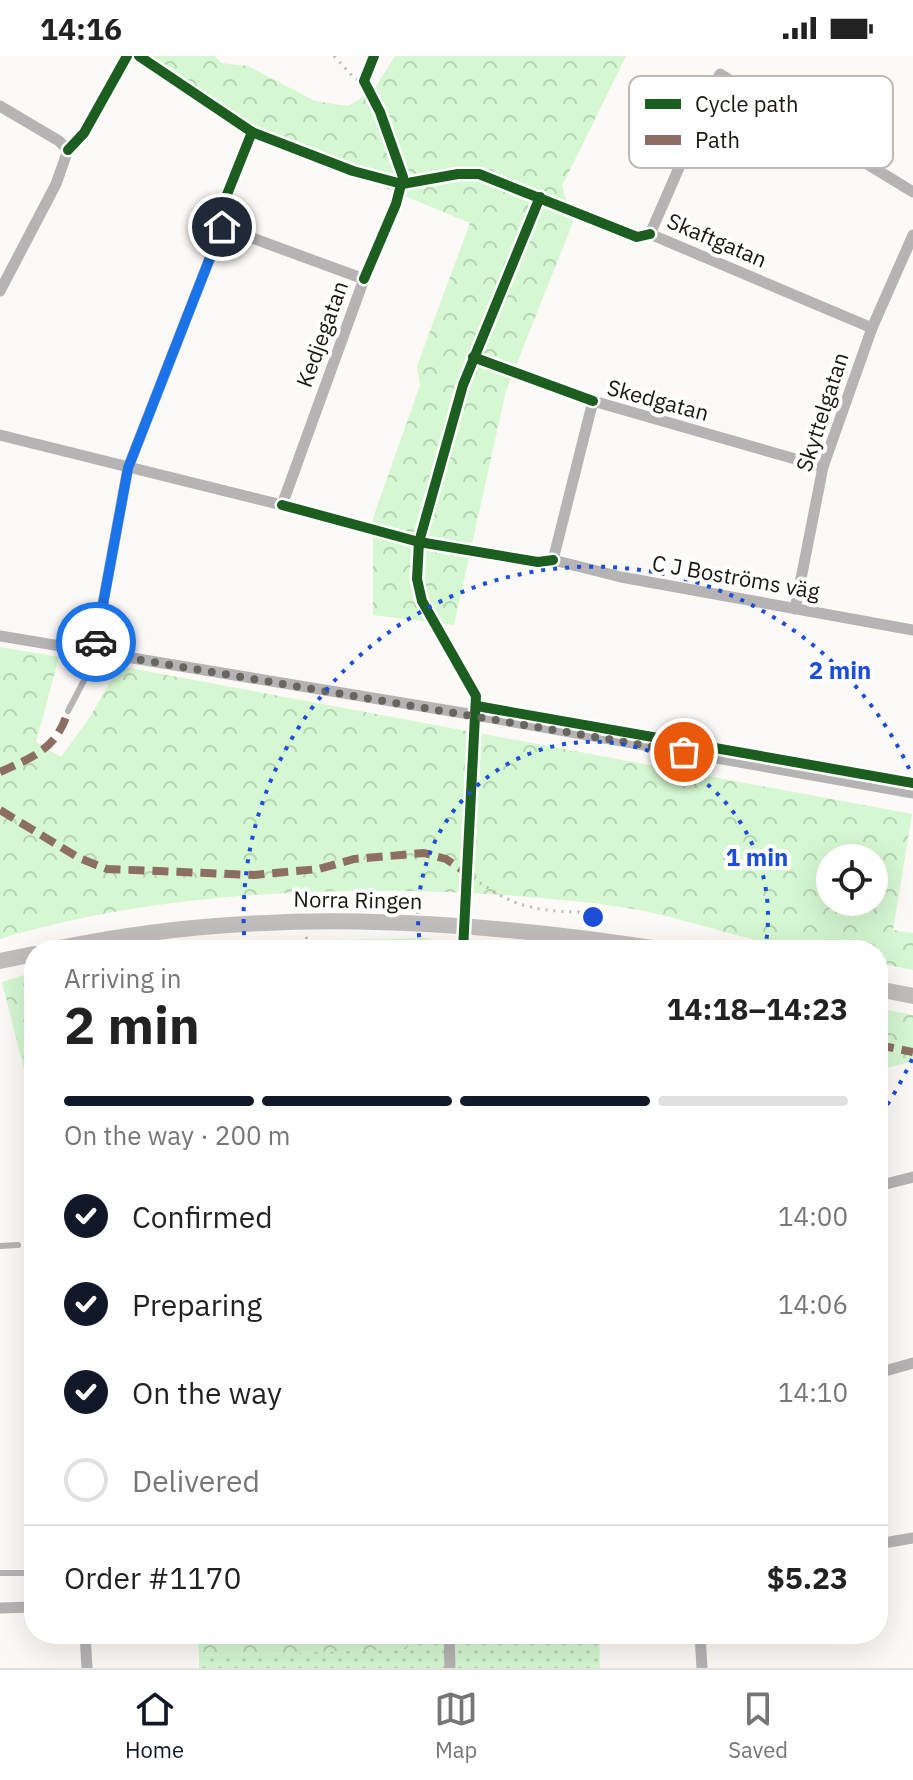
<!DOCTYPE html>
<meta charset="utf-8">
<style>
:root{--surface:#fff;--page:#f2f2f2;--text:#222;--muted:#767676;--line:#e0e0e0;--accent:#111827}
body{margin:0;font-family:"IBM Plex Sans",sans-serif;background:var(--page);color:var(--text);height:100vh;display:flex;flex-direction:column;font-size:30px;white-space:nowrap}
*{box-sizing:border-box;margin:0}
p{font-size:26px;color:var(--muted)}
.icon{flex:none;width:44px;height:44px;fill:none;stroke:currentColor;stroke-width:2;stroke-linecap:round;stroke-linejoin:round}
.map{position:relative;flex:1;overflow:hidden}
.drawer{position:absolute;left:24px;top:884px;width:864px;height:704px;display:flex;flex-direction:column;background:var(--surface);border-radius:32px;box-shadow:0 8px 32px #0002}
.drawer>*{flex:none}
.tools{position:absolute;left:816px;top:788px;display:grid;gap:16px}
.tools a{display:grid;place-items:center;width:72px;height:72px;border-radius:50%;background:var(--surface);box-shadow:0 8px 32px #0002;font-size:40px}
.pin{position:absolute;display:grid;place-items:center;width:68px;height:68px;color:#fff;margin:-34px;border:4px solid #fff;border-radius:50%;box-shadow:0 2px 8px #0007}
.courier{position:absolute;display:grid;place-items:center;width:80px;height:80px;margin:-40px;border:6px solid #1a73e8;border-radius:50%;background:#fff;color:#222;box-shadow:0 2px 10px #0007}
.headline em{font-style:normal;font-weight:700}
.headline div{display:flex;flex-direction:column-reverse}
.headline{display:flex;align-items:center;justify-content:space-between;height:136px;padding:0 40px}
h1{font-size:52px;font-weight:700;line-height:60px}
.bar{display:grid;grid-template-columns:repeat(4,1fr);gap:12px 8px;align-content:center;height:96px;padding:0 40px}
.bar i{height:10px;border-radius:6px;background:var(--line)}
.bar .current{background:var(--accent)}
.bar p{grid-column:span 4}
.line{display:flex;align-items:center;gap:20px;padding:0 40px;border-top:2px solid var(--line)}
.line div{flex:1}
ol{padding:0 40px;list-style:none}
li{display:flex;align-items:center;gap:24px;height:88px}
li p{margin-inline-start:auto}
li .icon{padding:8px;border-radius:50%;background:var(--accent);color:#fff;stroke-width:4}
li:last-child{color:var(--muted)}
li i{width:44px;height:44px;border:4px solid var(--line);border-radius:50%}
.status{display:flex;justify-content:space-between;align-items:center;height:56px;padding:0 40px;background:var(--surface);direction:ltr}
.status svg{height:22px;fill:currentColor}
.menu{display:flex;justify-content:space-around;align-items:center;height:112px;border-top:2px solid var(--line);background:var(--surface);font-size:22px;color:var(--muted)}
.menu a{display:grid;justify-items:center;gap:4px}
.menu .current{color:var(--accent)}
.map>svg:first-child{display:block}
.grass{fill:url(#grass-dots)}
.forest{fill:url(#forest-crowns);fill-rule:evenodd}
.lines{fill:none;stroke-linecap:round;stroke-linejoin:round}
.path{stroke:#bbb8b6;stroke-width:3;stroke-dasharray:2 6;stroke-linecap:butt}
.lane{stroke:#b5b3b3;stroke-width:6}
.street{stroke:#b5b3b3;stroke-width:11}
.secondary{stroke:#c0bdbc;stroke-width:16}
.quiet{stroke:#8d6e63;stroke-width:8;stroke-dasharray:16 8;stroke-linecap:butt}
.cycleway-casing{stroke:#fff;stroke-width:15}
.cycleway{stroke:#1b5e20;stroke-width:10}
.done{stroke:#696662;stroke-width:8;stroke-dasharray:0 14.4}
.route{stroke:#1a73e8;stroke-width:10}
.ring{fill:none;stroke:#1d4ed8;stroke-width:4;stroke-dasharray:4 8}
.labels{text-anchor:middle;stroke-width:8;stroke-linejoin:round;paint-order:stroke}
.street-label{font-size:22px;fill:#1a1712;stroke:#fff}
.key{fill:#fff;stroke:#bab9b8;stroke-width:2}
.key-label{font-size:22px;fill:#1a1712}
.centre{fill:#1d4ed8;stroke:#fff;stroke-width:4}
.ring-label{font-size:24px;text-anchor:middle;font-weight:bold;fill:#1d4ed8;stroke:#fff;stroke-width:8;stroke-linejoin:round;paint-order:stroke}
</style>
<div class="status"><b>14:16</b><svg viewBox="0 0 49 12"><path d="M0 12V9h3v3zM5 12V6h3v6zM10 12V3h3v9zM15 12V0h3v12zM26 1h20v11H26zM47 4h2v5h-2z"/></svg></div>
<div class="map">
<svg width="913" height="1612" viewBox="0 0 913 1612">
<defs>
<pattern id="grass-dots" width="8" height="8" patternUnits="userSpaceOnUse" patternTransform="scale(2)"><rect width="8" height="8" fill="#d5f7d1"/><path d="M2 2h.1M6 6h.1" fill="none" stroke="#b6d3b2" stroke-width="1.8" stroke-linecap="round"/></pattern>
<pattern id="forest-crowns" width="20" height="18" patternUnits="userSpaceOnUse" patternTransform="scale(2)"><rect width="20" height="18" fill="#d5f7d1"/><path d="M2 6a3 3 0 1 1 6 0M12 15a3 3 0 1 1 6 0" fill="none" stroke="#b6d3b2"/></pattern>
</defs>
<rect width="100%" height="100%" fill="#fcf9f6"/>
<polygon class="grass" points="419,1578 599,1578 600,1612 199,1612 199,1600 406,1593"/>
<g class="forest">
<polygon points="124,0 215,0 221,7 248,10 315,45 348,50 373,35 395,0 626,0 562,130 573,166 506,335 454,569 373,559 373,462 420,329 417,310 470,167 247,75"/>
<path d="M0,591L59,601L36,686L61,701L90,661L119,610L912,758L893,874L913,877V914L878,907V894C858,894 837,896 817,894C749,889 683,859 615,850C427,825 182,827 0,883ZM830,802H874V846H830Z"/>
<polygon points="428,882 457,894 143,894 293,885"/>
<polygon points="34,916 34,1053 2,926"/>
<polygon points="878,952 913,959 913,1008 910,1006 878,1014"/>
<polygon points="197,1578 419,1578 406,1593 199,1600"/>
</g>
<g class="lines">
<g class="path">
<polyline points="334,0 355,23 364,25"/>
<path d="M467,817C507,848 529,855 579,856L591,868"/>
<polyline points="306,881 315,894"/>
</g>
<g class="lane">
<polyline points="68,655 90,613 94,596"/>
<polyline points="0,1190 18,1189"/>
<polyline points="0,1517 34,1517"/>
</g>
<g class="street">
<polyline points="0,50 59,85 68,94 56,128 0,235"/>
<polyline points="872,272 650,178 720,18 913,136"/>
<polyline points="0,379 282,449 364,223 222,171 128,412 94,596"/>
<polyline points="823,411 593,345 553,504 621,521 913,574"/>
<polyline points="795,553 823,411 872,272 913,179"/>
<polyline points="0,580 475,659 913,737"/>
<polyline points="878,1130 913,1121"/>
<polyline points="878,1317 913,1307"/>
<polyline points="878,1488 913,1482"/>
<polyline points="0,1552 34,1551"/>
<polyline points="85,1578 87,1612"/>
<polyline points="449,1578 450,1612"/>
<polyline points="700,1578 702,1612"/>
</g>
<g class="secondary">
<path d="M51,894C255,850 460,862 665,894"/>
<polyline points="0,905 34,898"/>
<polyline points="878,933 913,940"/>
</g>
<g class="quiet">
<path d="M0,716C33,701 57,693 68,655"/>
<polyline points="0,754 79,802 107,813 254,819 319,813 354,803 424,797 446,803 467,817"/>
<polyline points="878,989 913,996"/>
</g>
<g class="cycleway-casing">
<g id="cycleway">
<polyline points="139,0 252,76 353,115 402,128 458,118 479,118 637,181 650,178"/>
<polyline points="68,94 84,77 127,0"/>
<polyline points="222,171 222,151 252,76"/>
<polyline points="364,223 396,148 403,121 380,56 364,25 374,0"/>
<polyline points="473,301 593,345"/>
<polyline points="282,449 419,486 538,506 553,504"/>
<polyline points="477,650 913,727"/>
<polyline points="463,894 476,640 422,545 417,523 419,486 463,329 540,141"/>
</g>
</g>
<use href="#cycleway" class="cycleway"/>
</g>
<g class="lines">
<polyline class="done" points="96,586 94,596 684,696"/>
<polyline class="route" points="96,586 128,412 222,171"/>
</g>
<g class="ring">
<path d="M421 893A175 175 0 1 1 765 893"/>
<path d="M912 1003A349 349 0 0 1 879 1061M245 891A349 349 0 0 1 912 719"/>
</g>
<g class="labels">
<g class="street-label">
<text transform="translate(717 184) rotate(23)" y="8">Skaftgatan</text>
<text transform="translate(322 278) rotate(-70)" y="8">Kedjegatan</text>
<text transform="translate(658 344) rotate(15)" y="8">Skedgatan</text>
<text transform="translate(822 356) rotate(-72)" y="8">Skyttelgatan</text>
<text transform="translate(736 521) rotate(10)" y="8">C J Boströms väg</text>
<text transform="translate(358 844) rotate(1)" y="8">Norra Ringen</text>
</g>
</g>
<rect x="629" y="20" width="264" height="92" rx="12" class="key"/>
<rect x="645" y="43" width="36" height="10" fill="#1b5e20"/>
<rect x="645" y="79" width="36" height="10" fill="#8d6e63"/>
<g class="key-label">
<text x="695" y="56">Cycle path</text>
<text x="695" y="92">Path</text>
</g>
<circle cx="593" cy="861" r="12" class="centre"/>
<g class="ring-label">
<text x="840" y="623">2 min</text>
<text x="757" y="810">1 min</text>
</g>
</svg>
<div class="tools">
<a><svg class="icon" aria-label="locate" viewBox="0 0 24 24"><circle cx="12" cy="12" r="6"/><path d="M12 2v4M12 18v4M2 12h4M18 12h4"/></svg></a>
</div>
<div class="pin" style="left:684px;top:696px;background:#ea580c"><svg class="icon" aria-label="bag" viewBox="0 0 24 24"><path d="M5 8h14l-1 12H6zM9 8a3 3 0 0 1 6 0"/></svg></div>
<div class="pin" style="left:222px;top:171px;background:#1f2937"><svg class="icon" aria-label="home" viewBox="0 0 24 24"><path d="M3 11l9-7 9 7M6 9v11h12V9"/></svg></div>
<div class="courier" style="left:96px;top:586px"><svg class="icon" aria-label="car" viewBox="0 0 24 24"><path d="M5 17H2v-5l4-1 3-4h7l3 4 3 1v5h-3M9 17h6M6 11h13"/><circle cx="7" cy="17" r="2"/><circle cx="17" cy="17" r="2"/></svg></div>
<section class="drawer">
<div class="headline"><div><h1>2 min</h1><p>Arriving in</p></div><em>14:18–14:23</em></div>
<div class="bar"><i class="current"></i><i class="current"></i><i class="current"></i><i></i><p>On the way · 200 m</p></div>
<ol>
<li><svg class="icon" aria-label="check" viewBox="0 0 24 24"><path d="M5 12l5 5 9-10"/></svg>Confirmed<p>14:00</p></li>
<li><svg class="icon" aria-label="check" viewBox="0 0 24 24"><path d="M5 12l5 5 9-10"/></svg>Preparing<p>14:06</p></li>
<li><svg class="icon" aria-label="check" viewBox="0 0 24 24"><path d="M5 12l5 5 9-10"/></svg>On the way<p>14:10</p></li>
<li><i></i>Delivered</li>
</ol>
<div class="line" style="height:104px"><div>Order #1170</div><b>$5.23</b></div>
</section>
</div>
<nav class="menu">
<a class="current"><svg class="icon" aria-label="home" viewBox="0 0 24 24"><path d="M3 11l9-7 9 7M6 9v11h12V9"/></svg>Home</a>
<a><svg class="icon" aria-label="map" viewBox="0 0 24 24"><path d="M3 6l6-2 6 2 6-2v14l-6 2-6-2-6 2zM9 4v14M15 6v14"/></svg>Map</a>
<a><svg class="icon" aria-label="saved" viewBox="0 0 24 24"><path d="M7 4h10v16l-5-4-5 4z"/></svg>Saved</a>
</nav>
